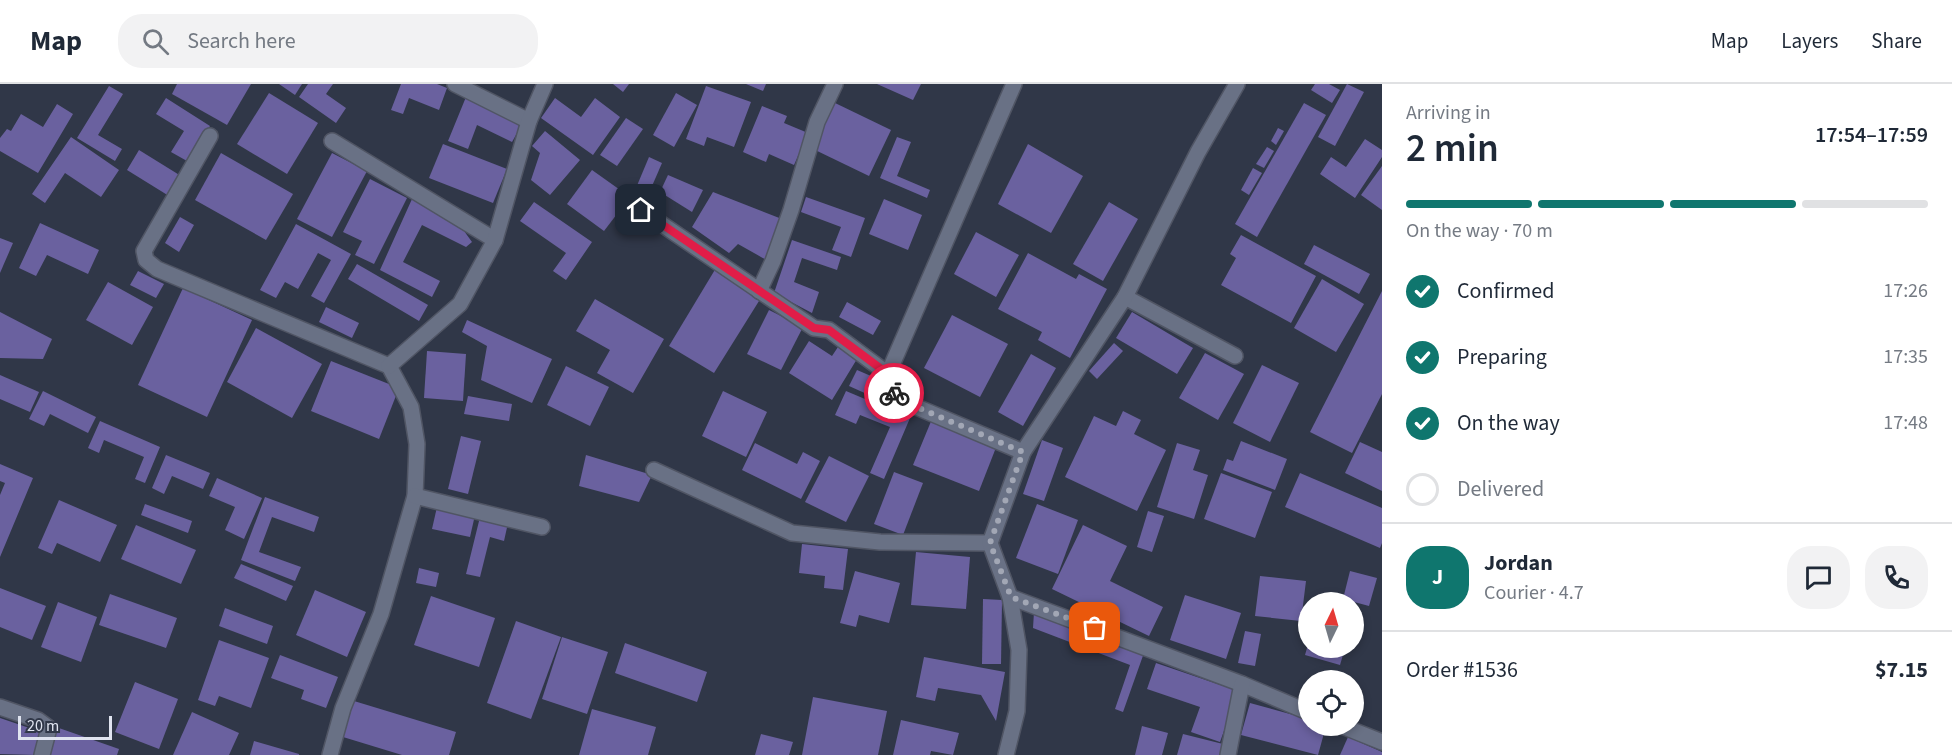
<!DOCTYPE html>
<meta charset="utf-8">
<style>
:root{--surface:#fff;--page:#f2f2f3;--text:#1f2937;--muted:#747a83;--line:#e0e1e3;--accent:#0f766e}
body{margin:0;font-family:"Source Sans 3",sans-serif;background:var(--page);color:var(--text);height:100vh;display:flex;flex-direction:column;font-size:22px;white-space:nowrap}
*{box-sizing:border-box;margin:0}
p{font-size:20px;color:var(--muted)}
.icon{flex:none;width:33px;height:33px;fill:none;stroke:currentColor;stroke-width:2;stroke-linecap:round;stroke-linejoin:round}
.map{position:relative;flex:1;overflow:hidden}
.details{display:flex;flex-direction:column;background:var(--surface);width:570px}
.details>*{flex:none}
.needle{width:39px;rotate:5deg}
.controls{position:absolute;left:1298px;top:508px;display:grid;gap:12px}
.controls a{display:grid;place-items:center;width:66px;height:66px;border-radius:50%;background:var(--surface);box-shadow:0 3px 9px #0003;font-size:30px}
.scale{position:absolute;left:18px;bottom:15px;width:94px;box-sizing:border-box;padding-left:6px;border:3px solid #e0e4f0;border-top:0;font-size:16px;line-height:21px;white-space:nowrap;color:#e0e4f0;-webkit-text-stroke:4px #303748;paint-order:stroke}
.pin{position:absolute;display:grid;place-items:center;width:51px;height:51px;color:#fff;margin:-26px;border-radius:12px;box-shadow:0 3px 9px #0006}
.courier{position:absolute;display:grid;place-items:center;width:60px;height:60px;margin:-30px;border:4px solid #e11d48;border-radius:50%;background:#fff;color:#222;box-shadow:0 2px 8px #0007}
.head em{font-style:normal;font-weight:600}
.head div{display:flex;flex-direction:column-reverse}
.head{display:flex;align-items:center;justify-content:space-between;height:102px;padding:0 24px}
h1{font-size:39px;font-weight:600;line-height:45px}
.bar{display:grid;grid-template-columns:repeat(4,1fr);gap:9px 6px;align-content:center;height:72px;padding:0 24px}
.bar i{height:8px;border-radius:4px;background:var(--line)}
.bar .on{background:var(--accent)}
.bar p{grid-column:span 4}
.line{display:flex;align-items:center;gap:15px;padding:0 24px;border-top:2px solid var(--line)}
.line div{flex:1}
.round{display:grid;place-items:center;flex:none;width:63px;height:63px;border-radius:24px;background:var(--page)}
ol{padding:0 24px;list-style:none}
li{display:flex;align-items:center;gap:18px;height:66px}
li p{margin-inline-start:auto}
li .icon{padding:6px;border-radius:50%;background:var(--accent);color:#fff;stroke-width:4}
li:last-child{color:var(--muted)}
li i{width:33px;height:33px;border:3px solid var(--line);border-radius:50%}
header{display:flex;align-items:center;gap:36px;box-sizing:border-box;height:84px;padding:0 30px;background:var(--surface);border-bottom:2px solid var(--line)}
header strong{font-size:28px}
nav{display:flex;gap:33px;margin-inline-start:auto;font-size:21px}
.search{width:420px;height:54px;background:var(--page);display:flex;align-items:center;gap:15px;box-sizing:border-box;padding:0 21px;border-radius:24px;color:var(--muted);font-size:22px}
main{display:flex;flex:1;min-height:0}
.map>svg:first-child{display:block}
.building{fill:#6a619f}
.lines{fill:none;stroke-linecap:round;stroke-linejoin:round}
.minor-casing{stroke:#505564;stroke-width:18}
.minor{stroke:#697185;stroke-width:15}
.done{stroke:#a2a7b5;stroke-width:6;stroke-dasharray:0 10.8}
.route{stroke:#e11d48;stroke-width:8}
</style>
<header>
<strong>Map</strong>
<div class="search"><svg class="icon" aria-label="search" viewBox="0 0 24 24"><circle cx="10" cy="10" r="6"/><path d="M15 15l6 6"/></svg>Search here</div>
<nav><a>Map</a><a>Layers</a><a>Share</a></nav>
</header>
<main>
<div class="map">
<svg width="1382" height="671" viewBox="0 0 1382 671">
<rect width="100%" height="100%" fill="#303748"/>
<g class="building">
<polygon points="177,0 251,0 227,41 172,10"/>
<polygon points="279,0 302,0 295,11"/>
<polygon points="308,0 333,0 326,10 346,24 336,39 299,13"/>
<polygon points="401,0 437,0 447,4 439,26 409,14 403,30 391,26"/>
<polygon points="613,0 629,0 623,8"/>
<polygon points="746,0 766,0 763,7"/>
<polygon points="877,0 921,0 913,16"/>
<polygon points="1315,0 1329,0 1340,6 1332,19 1311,6"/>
<polygon points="1347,0 1364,8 1335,62 1318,53"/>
<polygon points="109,2 123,10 98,51 122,65 115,77 77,54"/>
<polygon points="706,2 751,18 734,63 707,53 704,62 686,55"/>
<polygon points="269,9 318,39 287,90 237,60"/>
<polygon points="676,9 697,21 674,63 653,51"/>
<polygon points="466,13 521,42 512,58 477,41 468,65 448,57"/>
<polygon points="166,14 210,42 187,77 171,68 184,47 156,30"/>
<polygon points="555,14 581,33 595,14 620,33 593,71 541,34"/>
<polygon points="833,18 891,46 869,92 811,64"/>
<polygon points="1304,19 1326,31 1257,153 1235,140"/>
<polygon points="57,20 73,30 38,89 0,67 0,54 7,45 11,47 21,30 43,43"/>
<polygon points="762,22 787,32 784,39 808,49 794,81 769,70 766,78 743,68"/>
<polygon points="626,34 643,45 617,82 600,71"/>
<polygon points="1278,44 1284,47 1276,61 1271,57"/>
<polygon points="545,47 580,76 550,111 531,96 540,69 532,62"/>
<polygon points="71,53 119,86 101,113 65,89 45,119 32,110"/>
<polygon points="897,53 911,58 897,92 930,106 927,114 880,94"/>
<polygon points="1365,55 1382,66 1382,73 1355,114 1320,90 1331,73 1346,83"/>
<polygon points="443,60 507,85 493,119 429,94"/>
<polygon points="1028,60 1083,92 1051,149 998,120"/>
<polygon points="1267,63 1274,67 1264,84 1256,80"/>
<polygon points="139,66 181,92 169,112 127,86"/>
<polygon points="221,69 293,110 266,156 195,116"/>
<polygon points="332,69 367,87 332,153 297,135"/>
<polygon points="649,73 662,79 649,109 636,104"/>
<polygon points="1382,82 1382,126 1361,111"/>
<polygon points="1253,84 1262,89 1249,111 1241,106"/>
<polygon points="592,86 630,113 604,147 567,120"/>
<polygon points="668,91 703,106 692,128 660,108"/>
<polygon points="370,95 407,114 374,180 355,171 362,157 343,148"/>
<polygon points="713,108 787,137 770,178 738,160 729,169 692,143"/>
<polygon points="806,113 865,134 851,173 832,166 841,143 801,128"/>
<polygon points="412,115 454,133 472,158 466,163 422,141 403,178 440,197 432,213 380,186"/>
<polygon points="884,115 922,131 908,166 869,150"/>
<polygon points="534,118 592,158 566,196 553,187 566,169 520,137"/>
<polygon points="1109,118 1138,135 1103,197 1073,180"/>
<polygon points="180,133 194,141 179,168 165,159"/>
<polygon points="40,139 99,166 88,190 47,171 36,192 19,184"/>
<polygon points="296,140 351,170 324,219 311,212 331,176 318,169 298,205 285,198 276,214 260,206"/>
<polygon points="976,148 1019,171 996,213 954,190"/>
<polygon points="1241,151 1316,192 1291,239 1221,201 1236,174 1230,170"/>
<polygon points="0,154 13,159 0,189"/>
<polygon points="792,156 841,173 837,186 802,174 794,198 819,208 812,229 774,209"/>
<polygon points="1314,161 1370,190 1359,210 1304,180"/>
<polygon points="1028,169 1076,195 1079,190 1107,205 1070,274 1038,256 1042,248 998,225"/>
<polygon points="357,180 428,221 419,237 348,195"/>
<polygon points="716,184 759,217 714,289 669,262"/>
<polygon points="138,187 164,200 156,214 130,201"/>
<polygon points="1322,195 1364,220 1336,268 1294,244"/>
<polygon points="108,198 153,223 132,261 86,236"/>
<polygon points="183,204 252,236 207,333 138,301"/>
<polygon points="1382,207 1382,310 1352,369 1310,348"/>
<polygon points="595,215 664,255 633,309 597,289 610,266 576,247"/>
<polygon points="847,218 881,237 873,251 839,233"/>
<polygon points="326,223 359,239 352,254 319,238"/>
<polygon points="769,226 803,243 781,286 747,270"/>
<polygon points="0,228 52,255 43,275 0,274"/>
<polygon points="1132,228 1193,264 1177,290 1116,254"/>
<polygon points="952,231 1008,260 980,313 924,284"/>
<polygon points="467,236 552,275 532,319 481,296 487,262 462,248"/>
<polygon points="256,244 322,280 292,334 227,298"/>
<polygon points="809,257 832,272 838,263 857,275 832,316 789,289"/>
<polygon points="1114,259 1123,267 1097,295 1089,287"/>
<polygon points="427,267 466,270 463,317 424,314"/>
<polygon points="1205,269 1244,290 1218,336 1179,314"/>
<polygon points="1031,270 1056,284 1023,342 998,328"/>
<polygon points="331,277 399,304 379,355 311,327"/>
<polygon points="1262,281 1299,299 1270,358 1233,339"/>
<polygon points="566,282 609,303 590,342 547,321"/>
<polygon points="857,286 885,298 878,315 849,302"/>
<polygon points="0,291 39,308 30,328 0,315"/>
<polygon points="43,307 96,333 88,349 50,330 44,342 29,335"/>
<polygon points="723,307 767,328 746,373 702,352"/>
<polygon points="846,307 910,334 884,395 870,389 890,343 860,331 856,340 835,331"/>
<polygon points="468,312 512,320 509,337 464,330"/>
<polygon points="1123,327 1141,336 1134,350 1166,366 1137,427 1065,393 1094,332 1116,342"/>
<polygon points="932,335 997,361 979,407 913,381"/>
<polygon points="100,337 160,363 145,399 135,395 144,373 104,356 99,369 88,364"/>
<polygon points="461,352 481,357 468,410 448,405"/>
<polygon points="1042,356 1063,364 1044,417 1023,410"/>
<polygon points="1241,357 1287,375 1275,406 1223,386 1227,375 1233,377"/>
<polygon points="1360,358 1382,368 1382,407 1345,389"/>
<polygon points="755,359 797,380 803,368 820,377 801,415 742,386"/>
<polygon points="1177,359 1200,366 1193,386 1208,391 1194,435 1157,423"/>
<polygon points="166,371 210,389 203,405 172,392 164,410 152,404"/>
<polygon points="586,371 652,391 639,418 579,402"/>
<polygon points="829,372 869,392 846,438 805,418"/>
<polygon points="0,380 33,394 0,473 0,411 5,399 0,397"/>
<polygon points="894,388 923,399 903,451 874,440"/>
<polygon points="1221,389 1272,408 1255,454 1204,435"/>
<polygon points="1300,389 1382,424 1382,459 1380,464 1285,423"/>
<polygon points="217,394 262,414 244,455 225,446 235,423 209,412"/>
<polygon points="265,413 319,433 314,448 272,433 259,468 301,483 295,497 241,476"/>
<polygon points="59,416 117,441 100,478 57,459 52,470 38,464"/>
<polygon points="145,420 192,437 188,449 141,431"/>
<polygon points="1037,420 1078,436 1058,490 1016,474"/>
<polygon points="437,423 475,431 470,453 432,445"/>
<polygon points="1148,427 1164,432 1152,468 1137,463"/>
<polygon points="480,433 508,439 504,457 490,453 480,493 466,490"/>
<polygon points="136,441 196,466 181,500 121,475"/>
<polygon points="1083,441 1127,462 1110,497 1163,523 1149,552 1052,505"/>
<polygon points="802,460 848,465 843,506 824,504 825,492 799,489"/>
<polygon points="916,468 970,473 966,525 911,521"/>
<polygon points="241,480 293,502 286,517 234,494"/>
<polygon points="419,484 439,489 436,503 416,499"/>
<polygon points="855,487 900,499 889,539 859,531 856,543 840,539"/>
<polygon points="1350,487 1377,494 1369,522 1343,515"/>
<polygon points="1260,492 1306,497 1301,537 1255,532"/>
<polygon points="0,504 46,522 32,556 0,543"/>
<polygon points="315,506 366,528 347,573 296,551"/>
<polygon points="110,510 177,534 166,564 99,541"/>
<polygon points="1185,511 1241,529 1226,575 1170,556"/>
<polygon points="431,512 495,534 479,583 414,561"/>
<polygon points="983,515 1002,516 1001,580 982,580"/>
<polygon points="58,518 97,533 81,578 41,563"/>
<polygon points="225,524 273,542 267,560 219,542"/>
<polygon points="1034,528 1145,566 1123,628 1115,625 1130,581 1033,544"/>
<polygon points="516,537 561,553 531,635 487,619"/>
<polygon points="1245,547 1261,550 1255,582 1238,579"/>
<polygon points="562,553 608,568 587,630 542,615"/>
<polygon points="219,556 269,574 251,624 219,612 215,622 198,616"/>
<polygon points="625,559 707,588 697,618 615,589"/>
<polygon points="1307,564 1345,564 1340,581 1305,571"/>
<polygon points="280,571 338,593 326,624 301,615 304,606 271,594"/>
<polygon points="924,573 1005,588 996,637 981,611 938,604 935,617 916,613"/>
<polygon points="1156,579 1238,607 1220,658 1191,648 1200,623 1147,605"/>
<polygon points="135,598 178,615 159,665 115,648"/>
<polygon points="813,613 887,627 878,671 802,671"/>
<polygon points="354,617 456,648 449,671 402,671 343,653"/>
<polygon points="1250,619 1308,635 1308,642 1326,642 1318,671 1241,651"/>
<polygon points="592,625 656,643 648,671 579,671"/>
<polygon points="192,628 239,649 229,671 173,671"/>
<polygon points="0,634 44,649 36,671 0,670"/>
<polygon points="901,636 959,649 953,671 931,667 930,671 893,671"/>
<polygon points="1142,642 1168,649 1162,671 1135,671"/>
<polygon points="56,643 119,665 117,671 46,671"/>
<polygon points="761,650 793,658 789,671 755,671"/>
<polygon points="1183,650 1223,660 1221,671 1177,671"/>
<polygon points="1348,653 1382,668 1382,671 1340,671"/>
<polygon points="254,657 299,670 299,671 250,671"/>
</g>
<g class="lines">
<g class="minor-casing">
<g id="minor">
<polyline points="455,0 529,37"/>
<polyline points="210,52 144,167 146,176 157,185 389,282 411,323 417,360 415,412 381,530 343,624 330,671"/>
<polyline points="332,57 495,156"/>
<path d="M641,126L814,244L829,246L888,290C893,299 892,308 900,316L1023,368"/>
<polyline points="759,207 773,177 791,126 817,38 835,0"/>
<polyline points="1125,213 1235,272"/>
<polyline points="389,282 460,220 495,156 529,37 545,0"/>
<polyline points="888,290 1014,0"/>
<polyline points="654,386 792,449 880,458 990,459"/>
<polyline points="415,412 542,443"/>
<polyline points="1010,513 1242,600 1308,628"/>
<polyline points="0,623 38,636 49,644 42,671"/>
<polyline points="1342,642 1382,658"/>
<polyline points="1006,671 1017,627 1019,566 1010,513 990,459 1023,368 1125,213 1198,68 1237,0"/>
<polyline points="1228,671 1242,600"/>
</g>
</g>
<use href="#minor" class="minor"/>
</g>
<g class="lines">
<polyline class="done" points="894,309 900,316 1023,368 990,459 1011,513 1095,544"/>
<polyline class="route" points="641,126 814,244 829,246 888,290 892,298 894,309"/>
</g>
</svg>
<div class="controls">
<a><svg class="needle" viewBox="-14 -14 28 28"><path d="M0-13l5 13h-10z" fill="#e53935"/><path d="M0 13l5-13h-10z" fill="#747a83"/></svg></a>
<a><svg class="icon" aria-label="locate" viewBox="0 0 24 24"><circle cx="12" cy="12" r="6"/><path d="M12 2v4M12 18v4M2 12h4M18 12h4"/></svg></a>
</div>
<div class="scale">20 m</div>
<div class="pin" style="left:1095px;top:544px;background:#ea580c"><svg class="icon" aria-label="bag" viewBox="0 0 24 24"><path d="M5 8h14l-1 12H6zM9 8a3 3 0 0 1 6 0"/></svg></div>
<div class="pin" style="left:641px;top:126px;background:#1f2937"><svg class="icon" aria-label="home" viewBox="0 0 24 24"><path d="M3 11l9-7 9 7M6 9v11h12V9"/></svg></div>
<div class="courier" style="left:894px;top:309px"><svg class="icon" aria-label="bike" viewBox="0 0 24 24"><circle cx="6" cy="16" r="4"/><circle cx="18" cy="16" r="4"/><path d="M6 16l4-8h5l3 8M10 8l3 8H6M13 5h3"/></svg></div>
</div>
<section class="details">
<div class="head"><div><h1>2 min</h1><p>Arriving in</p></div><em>17:54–17:59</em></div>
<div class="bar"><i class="on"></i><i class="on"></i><i class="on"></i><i></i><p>On the way · 70 m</p></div>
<ol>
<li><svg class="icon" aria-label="check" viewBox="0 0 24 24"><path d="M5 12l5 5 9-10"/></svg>Confirmed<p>17:26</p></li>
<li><svg class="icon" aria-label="check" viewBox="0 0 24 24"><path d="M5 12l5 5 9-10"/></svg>Preparing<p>17:35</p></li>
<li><svg class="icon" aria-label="check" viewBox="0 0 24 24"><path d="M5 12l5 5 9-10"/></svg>On the way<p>17:48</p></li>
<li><i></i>Delivered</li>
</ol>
<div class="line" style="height:108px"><b class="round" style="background:var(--accent);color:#fff">J</b><div><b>Jordan</b><p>Courier · 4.7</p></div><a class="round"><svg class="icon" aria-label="chat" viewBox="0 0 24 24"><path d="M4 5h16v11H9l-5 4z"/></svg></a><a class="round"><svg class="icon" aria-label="phone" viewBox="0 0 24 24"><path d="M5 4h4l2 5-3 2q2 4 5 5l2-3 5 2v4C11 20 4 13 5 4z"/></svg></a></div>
<div class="line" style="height:78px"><div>Order #1536</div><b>$7.15</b></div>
</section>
</main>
